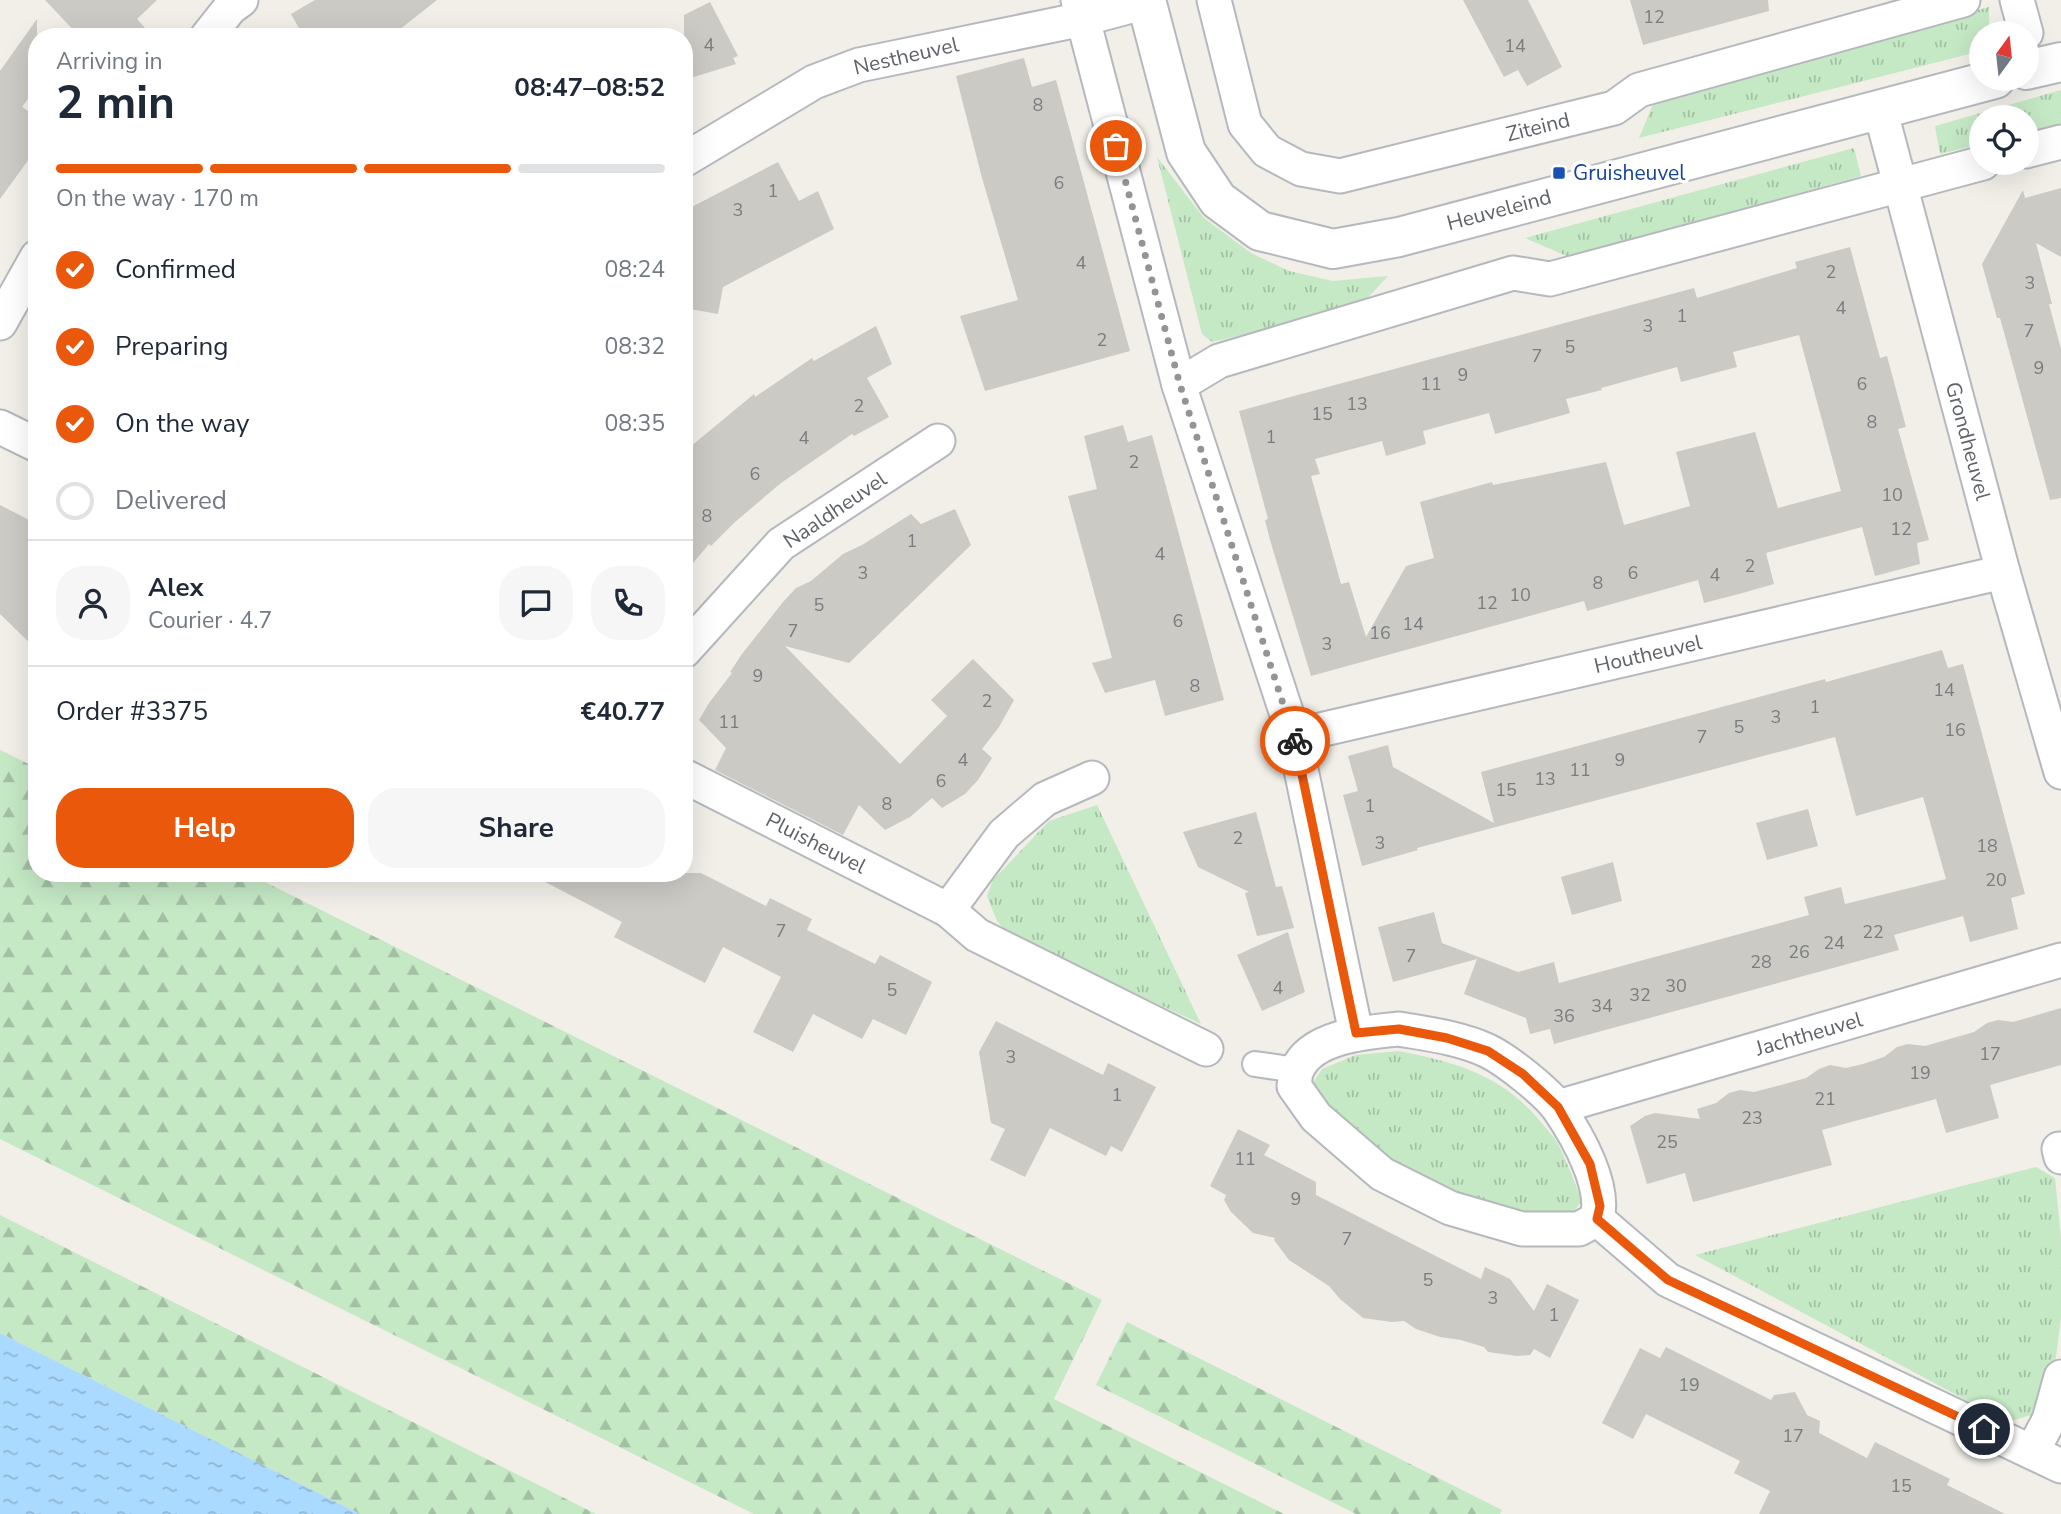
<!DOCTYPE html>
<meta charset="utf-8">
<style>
:root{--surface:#fff;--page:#f6f6f7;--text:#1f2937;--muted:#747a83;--line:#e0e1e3;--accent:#ea580c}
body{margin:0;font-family:"Nunito Sans",sans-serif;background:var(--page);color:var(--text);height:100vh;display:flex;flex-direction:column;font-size:26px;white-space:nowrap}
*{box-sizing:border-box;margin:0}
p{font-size:23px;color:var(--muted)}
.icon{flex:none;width:38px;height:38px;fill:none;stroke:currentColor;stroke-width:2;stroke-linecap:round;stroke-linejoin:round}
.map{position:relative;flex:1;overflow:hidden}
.sheet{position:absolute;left:28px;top:28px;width:665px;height:854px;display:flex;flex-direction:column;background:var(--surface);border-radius:28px;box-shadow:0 7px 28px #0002}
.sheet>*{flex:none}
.needle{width:46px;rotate:15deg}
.buttons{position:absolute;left:1969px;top:21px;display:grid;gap:14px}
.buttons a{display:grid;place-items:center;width:70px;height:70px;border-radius:50%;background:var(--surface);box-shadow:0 7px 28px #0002;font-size:35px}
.pin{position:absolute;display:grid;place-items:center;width:60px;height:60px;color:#fff;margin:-30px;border:4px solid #fff;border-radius:50%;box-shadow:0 2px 7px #0007}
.courier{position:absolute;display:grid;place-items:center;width:70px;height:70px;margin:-35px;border:5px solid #ea580c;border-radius:50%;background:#fff;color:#222;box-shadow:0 2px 9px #0007}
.summary em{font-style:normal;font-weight:700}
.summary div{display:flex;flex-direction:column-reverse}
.summary{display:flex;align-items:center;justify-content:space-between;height:119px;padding:0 28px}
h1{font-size:46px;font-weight:700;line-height:52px}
.bar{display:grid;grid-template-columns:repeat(4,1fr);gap:10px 7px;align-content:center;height:84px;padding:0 28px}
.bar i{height:9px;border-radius:5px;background:var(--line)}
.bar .selected{background:var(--accent)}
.bar p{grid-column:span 4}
.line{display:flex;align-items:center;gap:18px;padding:0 28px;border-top:2px solid var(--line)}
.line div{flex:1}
.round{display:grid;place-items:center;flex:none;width:74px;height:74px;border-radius:28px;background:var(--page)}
ol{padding:0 28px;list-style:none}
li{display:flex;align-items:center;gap:21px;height:77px}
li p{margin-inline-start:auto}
li .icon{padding:7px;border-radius:50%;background:var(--accent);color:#fff;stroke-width:4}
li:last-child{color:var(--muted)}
li i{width:38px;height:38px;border:4px solid var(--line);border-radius:50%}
.action{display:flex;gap:14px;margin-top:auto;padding:14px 28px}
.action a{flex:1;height:80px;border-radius:28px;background:var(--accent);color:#fff;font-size:28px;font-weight:700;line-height:80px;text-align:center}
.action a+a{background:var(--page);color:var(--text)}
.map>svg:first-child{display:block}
.grass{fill:url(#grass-tufts)}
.forest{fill:url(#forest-firs)}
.water{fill:url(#water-ripples)}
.building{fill:#cccac5;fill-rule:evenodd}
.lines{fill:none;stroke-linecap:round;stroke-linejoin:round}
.pedestrian-casing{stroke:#b5b8bc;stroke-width:28}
.minor-casing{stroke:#b5b8bc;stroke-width:37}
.tertiary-casing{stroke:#b5b8bc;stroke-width:42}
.pedestrian{stroke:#fff;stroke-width:24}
.minor{stroke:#fff;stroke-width:33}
.tertiary{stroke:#fff;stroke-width:38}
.done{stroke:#929495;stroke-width:7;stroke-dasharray:0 12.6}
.route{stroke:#ea580c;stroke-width:9}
.transit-dot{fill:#1a4fb4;stroke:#fff;stroke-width:2.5}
.labels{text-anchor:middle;stroke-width:7;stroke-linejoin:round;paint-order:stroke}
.number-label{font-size:18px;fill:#7a7d7f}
.street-label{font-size:21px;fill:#5f6368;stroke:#fff}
.transit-label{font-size:21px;fill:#164399;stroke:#fff;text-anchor:start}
</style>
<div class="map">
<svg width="2061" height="1514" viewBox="0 0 2061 1514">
<defs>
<pattern id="grass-tufts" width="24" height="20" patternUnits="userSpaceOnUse" patternTransform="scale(1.75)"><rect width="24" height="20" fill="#c5e8c5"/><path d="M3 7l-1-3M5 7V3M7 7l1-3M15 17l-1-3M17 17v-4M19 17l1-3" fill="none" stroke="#a3c0a4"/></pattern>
<pattern id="forest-firs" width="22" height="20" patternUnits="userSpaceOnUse" patternTransform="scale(1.75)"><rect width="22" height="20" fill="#c5e8c5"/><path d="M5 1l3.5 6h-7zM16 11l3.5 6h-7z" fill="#a3c0a4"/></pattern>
<pattern id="water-ripples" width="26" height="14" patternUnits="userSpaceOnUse" patternTransform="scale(1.75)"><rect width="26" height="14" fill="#aadaff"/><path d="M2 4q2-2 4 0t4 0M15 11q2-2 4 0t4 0" fill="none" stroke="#8eb4d2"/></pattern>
</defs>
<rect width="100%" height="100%" fill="#f1efe8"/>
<g class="grass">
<polygon points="1989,7 1989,33 1981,33 1981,51 1639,138 1656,97"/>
<polygon points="2061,90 2061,124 2027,132 2026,117 1981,117 1981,144 1940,154 1935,126"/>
<polygon points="1854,148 1861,176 1569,257 1525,238"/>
<polygon points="1157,157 1204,218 1251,253 1289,271 1333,281 1388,276 1359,307 1212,342 1202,334"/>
<polygon points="1097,805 1201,1024 1008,934 997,921 987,896 993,880 1049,821"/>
<path d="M1399,1051C1455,1062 1502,1075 1540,1121C1546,1129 1555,1137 1559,1146C1568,1164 1575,1183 1582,1201L1566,1221L1453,1196L1390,1162L1324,1110L1313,1083L1322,1069L1356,1055Z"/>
<polygon points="2036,1167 2055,1178 2061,1239 2061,1317 2056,1357 2035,1414 2007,1422 1695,1255"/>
</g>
<g class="forest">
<polygon points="0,750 37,768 37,873 247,873 1102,1300 1054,1399 1284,1514 754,1514 0,1139"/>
<polygon points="0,1215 596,1514 360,1514 0,1333"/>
<polygon points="1127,1322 1502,1510 1500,1514 1356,1514 1096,1385"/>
</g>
<polygon class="water" points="0,1333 360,1514 0,1514"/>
<g class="building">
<polygon points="45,0 157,0 137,19 153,37 80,37"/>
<polygon points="315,0 437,0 390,37 304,37 291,14"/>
<polygon points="1463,0 1528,0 1562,67 1527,86 1518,70 1504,77"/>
<polygon points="1630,0 1768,0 1769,11 1643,45"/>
<polygon points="710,2 738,56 733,58 736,64 684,80 684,15"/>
<polygon points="37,19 37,87 22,107 37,117 37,148 0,199 0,71"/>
<polygon points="1024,58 1032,87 1056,80 1130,351 985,391 960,316 1018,300 982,178 956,76"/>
<polygon points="778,162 799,201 818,191 834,229 723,287 718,314 684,308 684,211"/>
<polygon points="2061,188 2061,257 2036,243 2052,304 2049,304 2061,349 2061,498 2050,500 2000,318 1997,318 1982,264 2023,190 2025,198"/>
<path d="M1850,247L1880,358L1887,356L1906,427L1898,429L1929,540L1917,543L1920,564L1875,576L1862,527L1766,553L1774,584L1739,594L1704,603L1698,580L1587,611L1584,601L1311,676L1270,540L1265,520L1268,519L1239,411L1694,288L1697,298L1797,268L1795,262ZM1799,335L1841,491L1778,508L1755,432L1676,452L1690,506L1624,525L1606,462L1493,485L1492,482L1420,502L1434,558L1406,566L1366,637L1349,582L1341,584L1311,476L1320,474L1315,459L1382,441L1386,456L1426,444L1423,431L1489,413L1495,434L1570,413L1566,399L1602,390L1601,388L1677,367L1681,382L1737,367L1733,352Z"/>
<polygon points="876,326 892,364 867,378 889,417 854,436 852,434 781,483 735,522 711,546 709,544 684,574 684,452 754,394 755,397 812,358 814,361"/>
<polygon points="1123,425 1128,442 1152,435 1224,700 1165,716 1155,680 1105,693 1092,663 1112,658 1068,496 1097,489 1084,436"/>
<polygon points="0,505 37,524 37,650 0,614"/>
<polygon points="955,509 971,545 849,663 785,646 900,764 947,716 931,700 973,659 1014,700 999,727 982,749 992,758 978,780 965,794 942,808 932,798 910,817 885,830 859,805 843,835 715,770 726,748 699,720 709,703 732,673 730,672 742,654 783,602 796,588 811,581 843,554 862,545 911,514 921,524"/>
<polygon points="1942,650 1948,668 1963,664 1995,782 2025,894 2011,898 2018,929 1970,942 1963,916 1894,935 1899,950 1554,1044 1550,1029 1530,1034 1526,1018 1464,994 1477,959 1393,982 1378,927 1434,912 1442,943 1518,972 1554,962 1559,983 1809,915 1804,897 1841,887 1845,904 1946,879 1923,797 1856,816 1835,737 1417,848 1418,850 1362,866 1343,795 1358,791 1348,756 1388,745 1393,767 1494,823 1481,772 1825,679 1826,682"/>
<polygon points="1808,809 1818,846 1767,860 1756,823"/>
<polygon points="1256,812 1276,887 1282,886 1294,928 1257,936 1245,893 1249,892 1198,867 1183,832"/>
<polygon points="1613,862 1622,901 1572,915 1561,877"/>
<polygon points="528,873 701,873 766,906 770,898 812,919 807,930 875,964 880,955 932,982 906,1035 873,1019 862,1039 813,1014 793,1052 753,1032 781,977 723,947 705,983 614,937 622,922"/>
<polygon points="1288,932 1305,992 1262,1011 1237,955"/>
<polygon points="2061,1008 2061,1065 1990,1085 1999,1118 1946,1133 1936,1099 1822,1130 1832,1165 1693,1202 1685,1173 1647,1184 1630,1126 1645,1116 1655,1113 1700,1119 1697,1109 1716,1103 1729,1093 1740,1090 1754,1092 1781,1085 1806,1078 1819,1069 1830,1065 1846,1068 1863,1064 1884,1057 1897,1047 1908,1044 1925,1046 1974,1032 1987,1023 1998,1020 2013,1022"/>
<polygon points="996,1021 1103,1075 1108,1063 1156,1087 1122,1152 1111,1146 1106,1156 1050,1128 1025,1177 990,1160 1005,1129 991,1123 979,1052"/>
<polygon points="1238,1129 1270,1145 1264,1155 1316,1182 1316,1195 1481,1279 1485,1267 1510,1279 1534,1311 1547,1284 1579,1300 1550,1358 1534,1349 1530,1355 1517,1356 1488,1352 1484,1347 1461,1340 1440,1337 1416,1329 1404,1321 1392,1322 1363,1318 1340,1299 1329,1286 1289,1260 1274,1240 1275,1238 1253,1233 1231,1212 1224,1200 1226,1195 1210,1186"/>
<polygon points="1666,1347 1771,1400 1774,1395 1795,1392 1807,1415 1820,1421 1819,1433 1867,1458 1875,1442 1950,1479 1947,1485 2005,1514 1759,1514 1770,1491 1734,1473 1740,1461 1646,1414 1633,1439 1602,1423 1640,1348 1660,1358"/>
</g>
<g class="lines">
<g class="pedestrian-casing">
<polyline id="pedestrian" points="1255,1064 1296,1070"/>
</g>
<g class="minor-casing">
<g id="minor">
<polyline points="1078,0 1179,385 1294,736 1356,1033"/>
<polyline points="1214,0 1245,124 1267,151 1301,169 1340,176 1614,108 1639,90 1963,0"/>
<polyline points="2017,0 2026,33"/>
<polyline points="207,37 230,8 241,0"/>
<polyline points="1880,109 2003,572 2061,772"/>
<polyline points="2026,151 2061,142"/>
<polyline points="684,160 814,82 859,65 1083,19 1146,2"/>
<polyline points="0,323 37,257"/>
<polyline points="1179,385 1219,361 1513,273 1550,279 1983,163"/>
<polyline points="0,427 37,445"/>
<polyline points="684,651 781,544 938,441"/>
<polyline points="1294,736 2003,572"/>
<polyline points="684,776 948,910 977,935 1206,1049"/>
<polyline points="948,910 1004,834 1045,799 1092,778"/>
<path d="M1399,1029C1428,1034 1461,1038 1488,1051C1508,1061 1547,1092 1559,1109C1578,1137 1606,1186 1597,1219L1579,1229H1522L1450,1208L1382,1174L1316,1117L1294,1086C1295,1081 1295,1074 1297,1070C1311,1036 1367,1032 1399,1029Z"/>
<polyline points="1558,1107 2061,960"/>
<polyline points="2059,1149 2061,1157"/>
<polyline points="1597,1219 1668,1280 2061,1466"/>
<polyline points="2032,1452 2049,1420 2061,1377"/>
</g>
</g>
<g class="tertiary-casing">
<g id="tertiary">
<polyline points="1146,0 1186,152 1218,200 1260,231 1333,249 1399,237 1995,79"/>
<polyline points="2026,70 2061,62"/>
</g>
</g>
<use href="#pedestrian" class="pedestrian"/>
<use href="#minor" class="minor"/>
<use href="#tertiary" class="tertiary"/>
</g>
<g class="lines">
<polyline class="done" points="1116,146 1180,385 1295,741"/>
<polyline class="route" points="1295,741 1356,1033 1399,1029 1447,1038 1488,1051 1523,1074 1558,1107 1590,1164 1600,1206 1597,1219 1668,1280 1984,1429"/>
</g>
<rect class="transit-dot" x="1552" y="166" width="14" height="14" rx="3.5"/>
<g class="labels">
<g class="number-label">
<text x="1654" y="23">12</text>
<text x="709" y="51">4</text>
<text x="1515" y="52">14</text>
<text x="1038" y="111">8</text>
<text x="1059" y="189">6</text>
<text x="773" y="197">1</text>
<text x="738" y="216">3</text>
<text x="1081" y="269">4</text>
<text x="1831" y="278">2</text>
<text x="2030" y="289">3</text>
<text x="1841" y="314">4</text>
<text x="1682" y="322">1</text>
<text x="1648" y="332">3</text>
<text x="2029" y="337">7</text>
<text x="1102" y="346">2</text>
<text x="1570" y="353">5</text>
<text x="1537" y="362">7</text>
<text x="2039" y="374">9</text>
<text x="1463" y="381">9</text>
<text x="1431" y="390">11</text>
<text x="1862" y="390">6</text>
<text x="1357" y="410">13</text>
<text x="859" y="412">2</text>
<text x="1322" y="420">15</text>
<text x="1872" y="428">8</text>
<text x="1271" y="443">1</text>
<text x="804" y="444">4</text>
<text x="1134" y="468">2</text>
<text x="755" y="480">6</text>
<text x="1892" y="501">10</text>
<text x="707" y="522">8</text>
<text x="1901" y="535">12</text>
<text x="912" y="547">1</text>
<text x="1160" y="560">4</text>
<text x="1750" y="572">2</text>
<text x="863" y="579">3</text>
<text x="1633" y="579">6</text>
<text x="1715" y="581">4</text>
<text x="1598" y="589">8</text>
<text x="1520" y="601">10</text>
<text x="1487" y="609">12</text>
<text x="819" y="611">5</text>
<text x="1178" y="627">6</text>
<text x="1413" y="630">14</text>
<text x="793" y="637">7</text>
<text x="1380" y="639">16</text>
<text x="1327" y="650">3</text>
<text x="758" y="682">9</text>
<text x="1195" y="692">8</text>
<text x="1944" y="696">14</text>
<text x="987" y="707">2</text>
<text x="1815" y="713">1</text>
<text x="1776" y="723">3</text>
<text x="729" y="728">11</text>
<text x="1739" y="733">5</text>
<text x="1955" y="736">16</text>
<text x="1702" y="743">7</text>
<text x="963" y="766">4</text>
<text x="1620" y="766">9</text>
<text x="1580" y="776">11</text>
<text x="1545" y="785">13</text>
<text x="941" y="787">6</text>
<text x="1506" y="796">15</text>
<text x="887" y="810">8</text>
<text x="1370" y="812">1</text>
<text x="1238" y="844">2</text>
<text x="1380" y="849">3</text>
<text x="1987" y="852">18</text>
<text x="1996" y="886">20</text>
<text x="781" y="937">7</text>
<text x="1873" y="938">22</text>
<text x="1834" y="949">24</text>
<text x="1799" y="958">26</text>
<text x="1411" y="962">7</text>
<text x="1761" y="968">28</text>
<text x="1676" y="992">30</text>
<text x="1278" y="994">4</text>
<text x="892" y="996">5</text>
<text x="1640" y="1001">32</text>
<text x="1602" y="1012">34</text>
<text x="1564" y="1022">36</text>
<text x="1990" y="1060">17</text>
<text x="1011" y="1063">3</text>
<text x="1920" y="1079">19</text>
<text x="1117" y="1101">1</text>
<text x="1825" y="1105">21</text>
<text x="1752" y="1124">23</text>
<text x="1667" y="1148">25</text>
<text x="1245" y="1165">11</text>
<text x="1296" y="1205">9</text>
<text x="1347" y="1245">7</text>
<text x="1428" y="1286">5</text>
<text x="1493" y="1304">3</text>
<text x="1554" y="1321">1</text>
<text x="1689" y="1391">19</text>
<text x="1793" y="1442">17</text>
<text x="1901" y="1492">15</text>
</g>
<g class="street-label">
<text transform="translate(906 56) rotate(-13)" y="7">Nestheuvel</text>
<text transform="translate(1538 127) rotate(-14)" y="7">Ziteind</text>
<text transform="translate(1499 210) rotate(-15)" y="7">Heuveleind</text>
<text transform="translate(1968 441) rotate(75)" y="7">Grondheuvel</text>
<text transform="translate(835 510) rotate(-34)" y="7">Naaldheuvel</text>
<text transform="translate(1648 654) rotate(-13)" y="7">Houtheuvel</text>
<text transform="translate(816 843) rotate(27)" y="7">Pluisheuvel</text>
<text transform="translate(1809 1034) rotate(-16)" y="7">Jachtheuvel</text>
</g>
<g class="transit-label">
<text x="1573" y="180">Gruisheuvel</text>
</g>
</g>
</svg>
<div class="buttons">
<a><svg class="needle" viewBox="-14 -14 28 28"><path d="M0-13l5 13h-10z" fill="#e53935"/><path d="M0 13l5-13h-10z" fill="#747a83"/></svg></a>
<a><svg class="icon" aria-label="locate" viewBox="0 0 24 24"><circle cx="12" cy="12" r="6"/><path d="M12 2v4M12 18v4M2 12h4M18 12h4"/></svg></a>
</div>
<div class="pin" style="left:1116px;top:146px;background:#ea580c"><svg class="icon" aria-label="bag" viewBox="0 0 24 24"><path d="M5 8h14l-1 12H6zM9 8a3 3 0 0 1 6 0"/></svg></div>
<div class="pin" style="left:1984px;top:1429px;background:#1f2937"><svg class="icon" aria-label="home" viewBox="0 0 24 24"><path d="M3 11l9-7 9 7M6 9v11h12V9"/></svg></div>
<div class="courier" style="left:1295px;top:741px"><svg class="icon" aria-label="bike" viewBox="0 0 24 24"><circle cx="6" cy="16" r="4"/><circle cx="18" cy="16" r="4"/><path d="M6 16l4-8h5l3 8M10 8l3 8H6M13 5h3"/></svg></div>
<section class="sheet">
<div class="summary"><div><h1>2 min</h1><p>Arriving in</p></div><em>08:47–08:52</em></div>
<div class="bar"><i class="selected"></i><i class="selected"></i><i class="selected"></i><i></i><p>On the way · 170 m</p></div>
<ol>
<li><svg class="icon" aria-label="check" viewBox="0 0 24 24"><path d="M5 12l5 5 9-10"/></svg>Confirmed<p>08:24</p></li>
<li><svg class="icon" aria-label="check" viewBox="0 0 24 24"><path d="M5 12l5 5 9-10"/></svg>Preparing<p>08:32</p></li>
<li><svg class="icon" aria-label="check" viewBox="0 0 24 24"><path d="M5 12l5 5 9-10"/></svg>On the way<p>08:35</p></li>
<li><i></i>Delivered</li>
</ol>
<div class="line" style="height:126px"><a class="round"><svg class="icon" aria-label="person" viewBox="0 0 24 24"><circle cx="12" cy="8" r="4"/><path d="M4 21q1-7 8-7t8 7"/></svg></a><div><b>Alex</b><p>Courier · 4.7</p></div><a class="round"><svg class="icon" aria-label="chat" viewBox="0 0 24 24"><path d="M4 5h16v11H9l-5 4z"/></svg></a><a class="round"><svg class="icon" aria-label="phone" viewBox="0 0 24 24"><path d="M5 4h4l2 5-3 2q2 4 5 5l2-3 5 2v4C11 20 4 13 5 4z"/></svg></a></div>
<div class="line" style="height:91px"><div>Order #3375</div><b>€40.77</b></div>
<div class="action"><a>Help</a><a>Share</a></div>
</section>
</div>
